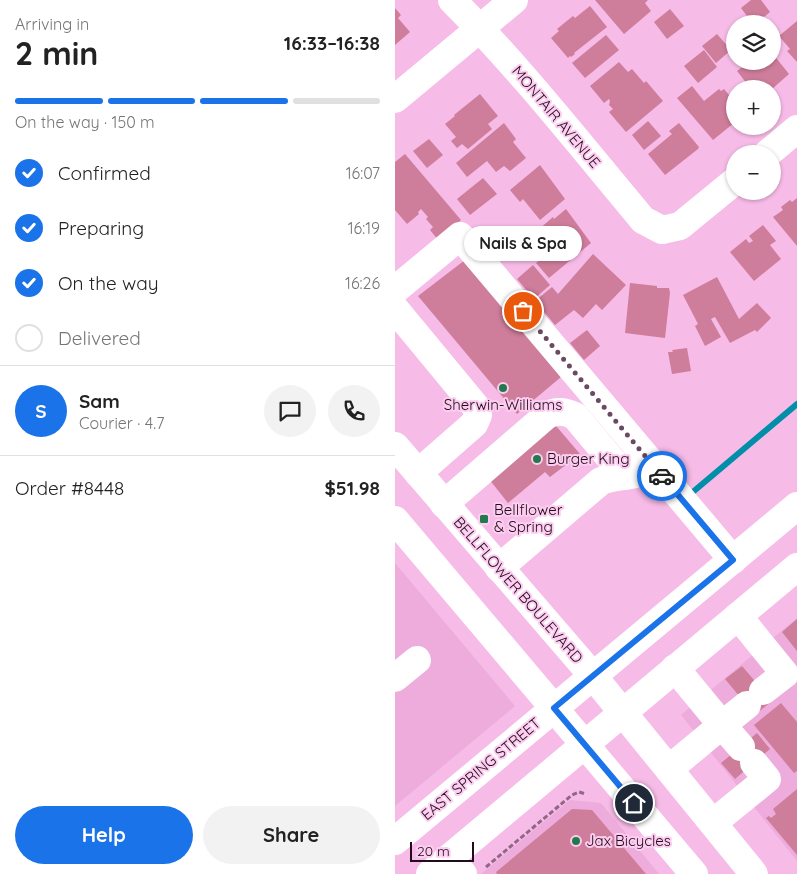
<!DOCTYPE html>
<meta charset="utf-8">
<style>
:root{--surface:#fff;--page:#f2f2f2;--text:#222;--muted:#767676;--line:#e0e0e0;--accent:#1a73e8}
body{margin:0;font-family:Quicksand,sans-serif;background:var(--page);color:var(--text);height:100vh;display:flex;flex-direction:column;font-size:19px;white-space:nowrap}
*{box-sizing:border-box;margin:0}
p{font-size:16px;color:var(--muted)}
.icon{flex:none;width:28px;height:28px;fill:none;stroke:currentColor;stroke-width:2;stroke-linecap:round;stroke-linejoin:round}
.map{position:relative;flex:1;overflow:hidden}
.drawer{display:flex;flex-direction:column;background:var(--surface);width:395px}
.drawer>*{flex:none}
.tools{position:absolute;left:331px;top:15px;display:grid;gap:10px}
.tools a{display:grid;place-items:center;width:55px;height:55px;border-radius:50%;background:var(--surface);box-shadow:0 1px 4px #0004;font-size:25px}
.scale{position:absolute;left:15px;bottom:12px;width:64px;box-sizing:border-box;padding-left:5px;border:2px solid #210c1c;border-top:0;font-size:14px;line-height:18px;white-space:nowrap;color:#210c1c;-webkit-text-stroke:4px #fdcdf0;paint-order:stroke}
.pin{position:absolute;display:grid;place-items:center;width:42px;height:42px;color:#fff;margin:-21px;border:2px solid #fff;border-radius:50%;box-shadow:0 1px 5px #0007}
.courier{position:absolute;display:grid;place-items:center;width:50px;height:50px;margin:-25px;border:4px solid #1a73e8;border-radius:50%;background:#fff;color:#222;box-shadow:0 1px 6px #0007}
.bubble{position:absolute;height:35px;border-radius:18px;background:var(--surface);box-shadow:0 1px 4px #0004;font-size:16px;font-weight:700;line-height:35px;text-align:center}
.overview em{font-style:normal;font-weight:700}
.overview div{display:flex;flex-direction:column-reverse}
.overview{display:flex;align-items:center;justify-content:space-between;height:85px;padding:0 15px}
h1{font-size:32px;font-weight:700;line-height:38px}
.bar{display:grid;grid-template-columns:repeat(4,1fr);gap:8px 5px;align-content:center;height:60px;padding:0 15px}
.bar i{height:6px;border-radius:4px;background:var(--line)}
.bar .active{background:var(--accent)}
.bar p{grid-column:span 4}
.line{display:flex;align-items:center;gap:12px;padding:0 15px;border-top:1px solid var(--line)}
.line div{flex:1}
.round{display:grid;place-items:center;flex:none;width:52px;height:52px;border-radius:26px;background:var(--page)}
ol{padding:0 15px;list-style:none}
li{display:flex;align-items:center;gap:15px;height:55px}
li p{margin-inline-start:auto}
li .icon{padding:5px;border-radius:50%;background:var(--accent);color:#fff;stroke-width:4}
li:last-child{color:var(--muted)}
li i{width:28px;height:28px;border:2px solid var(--line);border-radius:50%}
.action{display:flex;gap:10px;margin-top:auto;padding:10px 15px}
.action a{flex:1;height:58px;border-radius:30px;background:var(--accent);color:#fff;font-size:20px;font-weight:700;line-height:58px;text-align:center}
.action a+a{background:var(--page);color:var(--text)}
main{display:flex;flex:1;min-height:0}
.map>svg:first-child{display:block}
.built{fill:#edacdb}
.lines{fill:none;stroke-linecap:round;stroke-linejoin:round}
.stream{stroke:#008ea8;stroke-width:6}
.building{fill:#ce7d9b}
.path{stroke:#906785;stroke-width:3;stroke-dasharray:5 2.5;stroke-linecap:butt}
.minor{stroke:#fff;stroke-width:28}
.major{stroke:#fff;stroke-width:28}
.done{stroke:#6c4963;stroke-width:5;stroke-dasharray:0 9}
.route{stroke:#1a73e8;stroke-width:6}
.poi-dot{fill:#21794c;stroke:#fdcdf0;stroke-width:2}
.labels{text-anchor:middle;stroke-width:4;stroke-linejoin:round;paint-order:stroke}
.street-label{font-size:15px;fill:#210c1c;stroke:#fdcdf0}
.poi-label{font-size:15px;fill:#210c1c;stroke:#fdcdf0;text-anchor:start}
</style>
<main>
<section class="drawer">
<div class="overview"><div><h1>2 min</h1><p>Arriving in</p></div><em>16:33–16:38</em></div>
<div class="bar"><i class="active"></i><i class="active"></i><i class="active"></i><i></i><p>On the way · 150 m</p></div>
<ol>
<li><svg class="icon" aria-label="check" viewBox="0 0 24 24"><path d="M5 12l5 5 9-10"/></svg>Confirmed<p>16:07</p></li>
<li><svg class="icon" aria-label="check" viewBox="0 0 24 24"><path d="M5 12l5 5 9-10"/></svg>Preparing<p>16:19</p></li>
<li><svg class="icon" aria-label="check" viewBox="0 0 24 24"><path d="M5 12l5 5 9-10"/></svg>On the way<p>16:26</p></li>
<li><i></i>Delivered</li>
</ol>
<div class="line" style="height:90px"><b class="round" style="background:var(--accent);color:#fff">S</b><div><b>Sam</b><p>Courier · 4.7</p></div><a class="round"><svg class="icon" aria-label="chat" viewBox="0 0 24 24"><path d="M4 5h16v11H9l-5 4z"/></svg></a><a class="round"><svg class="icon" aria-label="phone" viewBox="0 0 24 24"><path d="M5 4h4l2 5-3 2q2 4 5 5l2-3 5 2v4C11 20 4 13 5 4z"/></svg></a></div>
<div class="line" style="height:65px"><div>Order #8448</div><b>$51.98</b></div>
<div class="action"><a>Help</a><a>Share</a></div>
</section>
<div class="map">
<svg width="402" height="874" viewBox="0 0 402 874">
<rect width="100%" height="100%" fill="#f7bbe7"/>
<g class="built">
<polygon points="0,563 120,706 0,806"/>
<polygon points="402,618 402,861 286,715"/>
<polygon points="175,800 206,803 264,874 86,874"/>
</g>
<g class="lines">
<polyline class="stream" points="299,491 402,404"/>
</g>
<g class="building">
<polygon points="200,0 253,0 250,3 256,11 229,34"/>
<polygon points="356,0 366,0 375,12 361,24 358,24 346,8"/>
<polygon points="195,6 212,27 179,53 180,54 176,57 175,56 173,58 156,38 164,31 162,29 178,16 180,18"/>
<polygon points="0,8 6,15 3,18 15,32 0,45"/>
<polygon points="275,9 289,26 272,39 259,22"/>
<polygon points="402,21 402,62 392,51 395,49 384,36"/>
<polygon points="322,34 336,50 321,63 307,46"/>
<polygon points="211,35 224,50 190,78 177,63"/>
<polygon points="309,50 322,67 303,83 289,66"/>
<polygon points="378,54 394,74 377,89 356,89 342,71 355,61 378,61"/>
<polygon points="224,62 233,72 237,69 249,83 251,81 268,101 231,132 214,112 218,109 214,105 215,101 214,99 209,103 195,86"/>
<polygon points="297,86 309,101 324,89 326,91 329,89 340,102 339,123 318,140 282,98"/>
<polygon points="85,94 103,116 93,124 97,129 73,149 67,144 62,148 56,141 61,137 50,124 60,116 59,115"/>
<polygon points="253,121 266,136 249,150 237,135"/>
<polygon points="109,123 121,139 118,142 131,158 115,171 109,166 101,172 92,161 72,177 61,163"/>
<polygon points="284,123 304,147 303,149 270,175 253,154 277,134 274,131"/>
<polygon points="34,139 48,155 32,168 18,151"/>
<polygon points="10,154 66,220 50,233 44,241 35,230 38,227 31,219 33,217 26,209 23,212 24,214 12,224 0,210 0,162"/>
<polygon points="145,165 170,199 145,220 128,199 125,202 115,190"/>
<polygon points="88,178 102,194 75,215 62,199"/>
<polygon points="402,198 402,246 378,217 388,210 386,207 395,200 397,202"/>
<polygon points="171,209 196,243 154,278 141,263 153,253 142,240 140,242 135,237 158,217 159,219"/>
<polygon points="368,225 381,241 375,245 386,259 359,281 335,252 351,239 354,243 358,241 354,236"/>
<polygon points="108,230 122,246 106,260 92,244"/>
<polygon points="198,254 231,285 207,310 201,304 188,318 179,310 160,325 140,301 157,287 163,294"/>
<polygon points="70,260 166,377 122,414 23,296"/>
<polygon points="138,265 155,285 139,299 122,279"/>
<polygon points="322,277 344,319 362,303 376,318 362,332 360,330 335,343 320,317 316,319 326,337 310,346 300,326 303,324 288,295"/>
<polygon points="235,283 262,286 262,288 274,288 275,293 270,338 230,333"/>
<polygon points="192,330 205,346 189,360 175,343"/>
<polygon points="292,348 296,371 277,374 273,352 278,352 277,350"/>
<polygon points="156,420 185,454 155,477 150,472 113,503 90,474"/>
<polygon points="402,619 402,651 387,632"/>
<polygon points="347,666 377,701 360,715 330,679"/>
<polygon points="386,703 402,722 402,771 399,773 359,725"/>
<polygon points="362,733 375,749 340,779 326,763"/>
<polygon points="402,789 402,855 371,818 374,816 376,818 381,814 378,809"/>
<polygon points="177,809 197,810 251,874 102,874 101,872"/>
</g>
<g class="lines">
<polyline class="path" points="91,867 177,795 184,792 191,794"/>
<g class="minor">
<path d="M57,0C126,69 186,146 248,220L267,230L285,226L340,181"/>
<polyline points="0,99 119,0"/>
<polyline points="372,154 402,129"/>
<polyline points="0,290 65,236 338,560"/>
<polyline points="0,309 81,407 83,415 79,424 23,473"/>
<path d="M49,504L152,415C162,410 170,411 180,416L230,476"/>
<path d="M104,568L206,481C219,476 232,477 244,473"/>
<polyline points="343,616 390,674 368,691"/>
<polyline points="0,678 22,660"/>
<polyline points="346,747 327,725 352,705"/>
<polyline points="274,769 327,725 280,668"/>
<polyline points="318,823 372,779 359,763"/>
<polyline points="54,858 68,874"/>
</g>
<g class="major">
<polyline points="0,446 198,676 359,874"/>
<polyline points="0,520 299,874"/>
<polyline points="0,841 402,506"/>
<polyline points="35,874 402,567"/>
</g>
</g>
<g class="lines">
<polyline class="done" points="128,311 267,476"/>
<polyline class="route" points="239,803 159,708 338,560 267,476"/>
</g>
<g class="poi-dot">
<circle cx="108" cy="388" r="5"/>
<circle cx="142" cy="459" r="5"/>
<rect x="84" y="514" width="10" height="10" rx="2.5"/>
<circle cx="181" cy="841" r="5"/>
</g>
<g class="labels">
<g class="street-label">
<text transform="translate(161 117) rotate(50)" y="5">MONTAIR AVENUE</text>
<text transform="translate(123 590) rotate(49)" y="5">BELLFLOWER BOULEVARD</text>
<text transform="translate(86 769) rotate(-40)" y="5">EAST SPRING STREET</text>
</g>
<g class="poi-label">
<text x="108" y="410" text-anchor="middle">Sherwin-Williams</text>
<text x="152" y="464">Burger King</text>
<text x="99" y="515">Bellflower<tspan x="99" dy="17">&amp; Spring</tspan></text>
<text x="191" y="846">Jax Bicycles</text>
</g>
</g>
</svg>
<div class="tools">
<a><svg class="icon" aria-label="layers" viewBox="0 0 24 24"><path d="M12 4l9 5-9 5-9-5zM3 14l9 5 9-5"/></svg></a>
<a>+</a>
<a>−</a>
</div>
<div class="scale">20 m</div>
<div class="pin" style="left:128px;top:311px;background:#ea580c"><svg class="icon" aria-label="bag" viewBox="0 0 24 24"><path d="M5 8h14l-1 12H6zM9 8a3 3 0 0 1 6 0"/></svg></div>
<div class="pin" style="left:239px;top:803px;background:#1f2937"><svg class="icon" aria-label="home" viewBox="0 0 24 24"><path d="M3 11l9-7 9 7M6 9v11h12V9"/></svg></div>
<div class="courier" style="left:267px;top:476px"><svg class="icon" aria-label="car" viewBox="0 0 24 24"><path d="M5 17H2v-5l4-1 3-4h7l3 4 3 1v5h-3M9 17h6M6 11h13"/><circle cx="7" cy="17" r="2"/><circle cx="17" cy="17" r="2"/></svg></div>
<div class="bubble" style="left:69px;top:226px;width:118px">Nails &amp; Spa</div>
</div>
</main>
